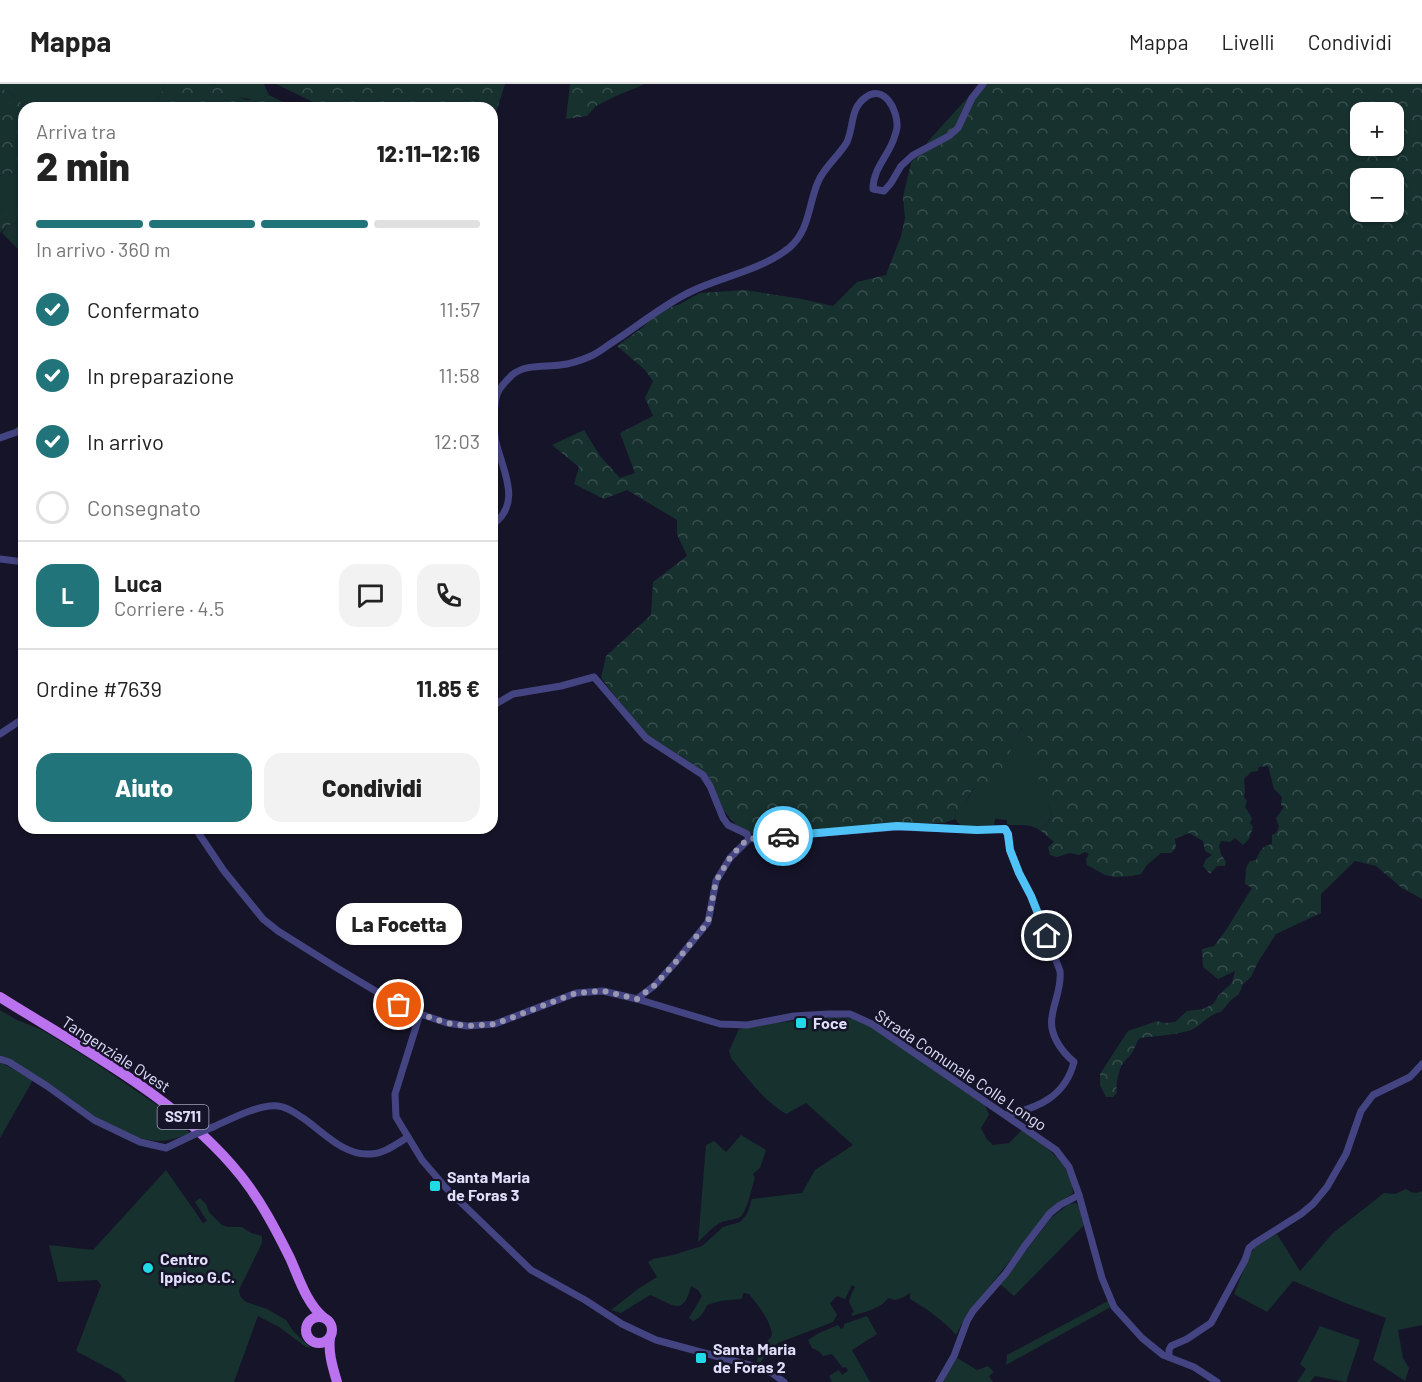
<!DOCTYPE html>
<html lang="it">
<meta charset="utf-8">
<style>
:root{--surface:#fff;--page:#f2f2f2;--text:#222;--muted:#767676;--line:#e0e0e0;--accent:#21757a}
body{margin:0;font-family:Barlow,sans-serif;background:var(--page);color:var(--text);height:100vh;display:flex;flex-direction:column;font-size:22px;white-space:nowrap}
*{box-sizing:border-box;margin:0}
p{font-size:20px;color:var(--muted)}
.icon{flex:none;width:33px;height:33px;fill:none;stroke:currentColor;stroke-width:2;stroke-linecap:round;stroke-linejoin:round}
.map{position:relative;flex:1;overflow:hidden}
.panel{position:absolute;left:18px;top:18px;width:480px;height:732px;display:flex;flex-direction:column;background:var(--surface);border-radius:18px;box-shadow:0 2px 4px #0004}
.panel>*{flex:none}
.controls{position:absolute;left:1350px;top:18px;display:grid;gap:12px}
.controls a{display:grid;place-items:center;width:54px;height:54px;border-radius:12px;background:var(--surface);box-shadow:0 2px 4px #0004;font-size:30px}
.pin{position:absolute;display:grid;place-items:center;width:51px;height:51px;color:#fff;margin:-26px;border:3px solid #fff;border-radius:50%;box-shadow:0 2px 6px #0007}
.courier{position:absolute;display:grid;place-items:center;width:60px;height:60px;margin:-30px;border:4px solid #4fc3f7;border-radius:50%;background:#fff;color:#222;box-shadow:0 2px 8px #0007}
.bubble{position:absolute;height:42px;border-radius:18px;background:var(--surface);box-shadow:0 2px 4px #0004;font-size:20px;font-weight:800;line-height:42px;text-align:center}
.summary em{font-style:normal;font-weight:800}
.summary div{display:flex;flex-direction:column-reverse}
.summary{display:flex;align-items:center;justify-content:space-between;height:102px;padding:0 18px}
h1{font-size:39px;font-weight:800;line-height:45px}
.bar{display:grid;grid-template-columns:repeat(4,1fr);gap:9px 6px;align-content:center;height:72px;padding:0 18px}
.bar i{height:8px;border-radius:4px;background:var(--line)}
.bar .selected{background:var(--accent)}
.bar p{grid-column:span 4}
.line{display:flex;align-items:center;gap:15px;padding:0 18px;border-top:2px solid var(--line)}
.line div{flex:1}
.round{display:grid;place-items:center;flex:none;width:63px;height:63px;border-radius:18px;background:var(--page)}
ol{padding:0 18px;list-style:none}
li{display:flex;align-items:center;gap:18px;height:66px}
li p{margin-inline-start:auto}
li .icon{padding:6px;border-radius:50%;background:var(--accent);color:#fff;stroke-width:4}
li:last-child{color:var(--muted)}
li i{width:33px;height:33px;border:3px solid var(--line);border-radius:50%}
.button{display:flex;gap:12px;margin-top:auto;padding:12px 18px}
.button a{flex:1;height:69px;border-radius:18px;background:var(--accent);color:#fff;font-size:24px;font-weight:800;line-height:69px;text-align:center}
.button a+a{background:var(--page);color:var(--text)}
header{display:flex;align-items:center;gap:36px;box-sizing:border-box;height:84px;padding:0 30px;background:var(--surface);border-bottom:2px solid var(--line)}
header strong{font-size:28px}
nav{display:flex;gap:33px;margin-inline-start:auto;font-size:21px}
.map>svg:first-child{display:block}
.green{fill:#17312f}
.forest{fill:url(#forest-crowns);fill-rule:evenodd}
.lines{fill:none;stroke-linecap:round;stroke-linejoin:round}
.minor{stroke:#444482;stroke-width:7}
.primary{stroke:#bb72ef;stroke-width:10}
.minor-bridge{stroke:#444482;stroke-width:7}
.done{stroke:#9997b1;stroke-width:6;stroke-dasharray:0 10.8}
.route{stroke:#4fc3f7;stroke-width:8}
.poi-dot{fill:#20dae6;stroke:#161428;stroke-width:2}
.labels{text-anchor:middle;stroke-width:5;stroke-linejoin:round;paint-order:stroke}
.shield{fill:#161428;stroke:#a3a1bc;stroke-width:1.5}
.shield-label{font-size:15px;font-weight:bold;fill:#e0defb}
.poi-label{font-size:16px;font-weight:bold;fill:#e0defb;stroke:#161428;text-anchor:start}
.street-label{font-size:16px;fill:#e0defb;stroke:#161428}
</style>
<header>
<strong>Mappa</strong>
<nav><a>Mappa</a><a>Livelli</a><a>Condividi</a></nav>
</header>
<div class="map">
<svg width="1422" height="1298" viewBox="0 0 1422 1298">
<defs>
<pattern id="forest-crowns" width="20" height="18" patternUnits="userSpaceOnUse" patternTransform="scale(1.5)"><rect width="20" height="18" fill="#17312f"/><path d="M2 6a3 3 0 1 1 6 0M12 15a3 3 0 1 1 6 0" fill="none" stroke="#384e4e"/></pattern>
</defs>
<rect width="100%" height="100%" fill="#161428"/>
<g class="green">
<polygon points="0,0 166,0 153,24 115,24 102,18 68,20 65,24 26,24 12,10 0,3"/>
<path d="M212,0H264L269,11C248,22 231,9 212,0Z"/>
<path d="M7,88L20,91C31,113 17,117 0,127V92Z"/>
<polygon points="24,135 24,171 2,149 7,142"/>
<path d="M1021,644L1030,653L1034,681L1044,707L1052,732L1041,747C1032,740 1021,741 1010,741L1007,740V736L995,735L994,741L962,743L955,735L956,725L963,724C973,700 993,684 1010,664C1014,658 1018,651 1021,644Z"/>
<path d="M0,926L17,936L42,946L94,978L157,1021L190,1049C180,1053 170,1057 159,1057C124,1056 92,1031 64,1012C47,1000 30,989 14,978L0,971Z"/>
<path d="M837,933L854,935L870,942L985,1021L989,1031L981,1044L986,1054L993,1061L1009,1059L1022,1046C1044,1061 1072,1079 1073,1109L1056,1121L1047,1129L965,1234L956,1251C943,1236 927,1225 910,1215V1209L904,1213L895,1216L888,1214C881,1225 864,1228 852,1232L851,1230L854,1228L849,1218L851,1211L855,1203L852,1201L845,1215L837,1212L830,1219L837,1231L833,1238L778,1259L768,1267L761,1278H757C759,1262 764,1263 772,1251C771,1237 758,1221 749,1210L743,1209L742,1215L720,1217L707,1221C704,1228 701,1234 693,1237L689,1234L702,1212L698,1206L691,1202C683,1234 673,1220 650,1211L621,1229L611,1226L638,1205L657,1193L648,1178L653,1175L673,1171L702,1162L723,1143L740,1138L747,1130L752,1115L802,1109L815,1086L853,1061L806,1019L786,1030C763,1016 748,995 731,974L729,967L739,945L775,939Z"/>
<polygon points="0,978 33,996 0,1054"/>
<path d="M741,1051L766,1066L760,1084L753,1090L755,1094C751,1105 749,1121 742,1131C737,1137 727,1135 720,1139C712,1143 705,1152 698,1158L706,1061L714,1057L726,1068Z"/>
<polygon points="166,1086 203,1139 207,1137 195,1118 200,1114 206,1120 209,1128 222,1141 228,1143 242,1143 251,1149 262,1152 262,1159 239,1206 240,1212 246,1218 267,1225 286,1236 293,1247 311,1264 306,1263 279,1243 258,1232 234,1298 127,1298 119,1290 76,1267 101,1201 97,1196 58,1198 49,1161 93,1166"/>
<path d="M1406,1105C1411,1109 1416,1110 1422,1107V1241L1398,1246L1403,1274L1409,1284L1405,1297L1373,1276L1386,1234L1348,1220L1293,1197L1267,1228L1234,1210L1250,1170L1257,1161L1277,1150L1300,1187L1333,1149L1384,1109L1395,1110Z"/>
<polygon points="1076,1119 1078,1121 1084,1141 1014,1212 1000,1200 1052,1133 1069,1120"/>
<polygon points="1108,1217 1110,1222 1109,1224 1006,1281 1007,1271"/>
<polygon points="867,1232 877,1250 852,1266 870,1298 830,1298 832,1297 829,1292 839,1286 842,1291 848,1287 846,1283 843,1284 832,1270 823,1272 820,1268 812,1264 808,1256 819,1249 838,1241 841,1245 844,1243 844,1240"/>
<polygon points="1320,1242 1360,1256 1346,1298 1315,1292 1310,1298 1297,1298 1306,1285 1300,1280"/>
<polygon points="957,1274 977,1286 988,1282 994,1288 989,1292 993,1298 943,1298"/>
</g>
<g class="forest">
<polygon points="166,0 212,0 246,16 265,13 269,11 295,24 153,24"/>
<polygon points="276,0 505,0 492,41 492,24 325,24"/>
<polygon points="570,0 645,0 616,12 596,22 587,32 566,35"/>
<path d="M980,0H1422V815L1402,804L1376,782L1355,777L1321,810V829L1276,850L1258,878L1251,893L1243,900L1239,910L1231,916L1221,928C1207,930 1202,943 1188,947C1173,951 1156,952 1140,954C1136,958 1136,962 1133,967C1130,972 1126,975 1123,979C1119,985 1115,1002 1117,1009L1113,1013H1106L1100,1001V990L1128,947L1157,937L1164,939L1175,938L1187,927L1203,925L1213,920L1219,911L1232,899L1235,887L1218,895L1203,883L1202,865L1214,862L1226,846L1252,804L1245,800L1246,784L1250,777L1256,776C1260,767 1262,762 1272,760V751L1276,749L1279,743L1276,734L1284,723L1281,721L1282,713L1274,705L1268,682L1259,683L1258,687L1251,688L1244,695L1245,706L1244,713L1247,717L1245,723L1252,734L1250,739L1253,743L1249,755L1243,761L1235,754L1230,758L1221,757L1219,762L1221,770L1226,778L1225,782H1217L1210,790L1203,782L1206,775L1212,771L1205,767L1203,757L1189,749L1175,755L1176,764L1171,769H1161L1147,781L1141,790L1132,792L1115,793L1105,791L1087,781L1086,775L1089,770L1085,768L1079,771L1070,769L1057,773L1050,771L1048,763L1054,758L1041,747L1052,732C1047,715 1040,700 1034,683C1029,665 1035,659 1021,644L999,691L985,703L974,704L968,713L963,725L956,726L955,735L944,739L898,740L757,752L747,748L737,742L724,727L709,693L684,674L647,652L601,594L606,572L651,531L653,498L687,472L677,450V436L627,406L604,415L574,400L579,383L552,361L584,346L600,372L620,394L635,389L620,349L653,332L645,314L653,297L645,286L617,262L642,244L652,235L666,225L680,220L700,209L745,206L802,215L833,222L857,198L886,191L901,152L905,134L903,113L911,79L931,54ZM1360,28H1394V62H1360ZM1360,94H1394V128H1360Z"/>
<polygon points="0,3 12,10 26,24 24,24 24,99 20,91 7,88 0,92"/>
<polygon points="24,109 24,135 7,142 0,149 0,127 21,114"/>
</g>
<g class="lines">
<g class="minor">
<polyline points="0,354 17,348 24,342"/>
<path d="M492,441C522,420 504,389 497,362C493,350 493,319 498,308C501,302 507,296 512,291C525,280 545,283 560,281C570,280 582,276 591,272C598,269 604,264 610,260C637,243 661,222 690,208C722,192 760,187 789,164C810,146 808,121 818,98C824,83 839,72 847,58C854,42 850,24 866,13C884,0 898,26 897,43C897,46 896,48 895,51C890,71 873,83 873,105L884,107L891,99L901,82L913,71L949,52L958,44L972,14L983,0"/>
<polyline points="0,475 24,478"/>
<polyline points="492,622 513,610 561,602 594,593 646,654 703,691 710,702 723,734 728,741 747,750 749,755"/>
<polyline points="0,650 24,634"/>
<polyline points="195,744 224,787 263,835 278,847 337,884 399,921 420,930 447,939 467,942 495,940 576,909 603,907 637,915 720,940 747,941 794,932 828,930 850,930 872,940 1056,1066 1069,1083 1079,1111 1102,1194 1114,1223 1142,1254 1163,1271 1194,1283 1217,1298"/>
<path d="M637,915L655,901L675,879L708,838L716,797L730,774L749,755L897,743L977,746L1006,745L1010,766L1019,789L1031,811L1060,887C1062,903 1054,917 1052,933C1049,950 1061,967 1074,978C1065,1013 1038,1024 1006,1031"/>
<polyline points="420,930 395,1010 396,1033 422,1076 446,1104 531,1186 585,1216 622,1240 656,1256 760,1284 772,1289 784,1298"/>
<polyline points="0,975 9,978 47,1002 94,1036 140,1058 166,1064 191,1052"/>
<path d="M213,1043C231,1035 259,1020 278,1022C288,1023 295,1029 303,1034C322,1047 344,1072 370,1070C384,1070 396,1060 408,1053"/>
<polyline points="1169,1273 1169,1266 1171,1262 1187,1255 1211,1239 1245,1176 1249,1164 1255,1159 1301,1130 1313,1120 1327,1103 1346,1070 1361,1027 1373,1011 1410,993 1422,980"/>
<polyline points="939,1298 954,1272 967,1237 973,1227 1006,1189 1024,1163 1050,1129 1060,1121 1079,1111"/>
</g>
<g class="primary">
<path d="M0,913C81,964 181,1016 241,1092C261,1117 276,1146 290,1174C299,1194 306,1218 323,1233"/>
<circle cx="319" cy="1246" r="13"/>
<path d="M330,1254C328,1269 333,1284 337,1298"/>
</g>
<polyline class="minor-bridge" points="191,1052 213,1043"/>
</g>
<g class="lines">
<polyline class="done" points="399,921 420,930 447,939 467,942 495,940 576,909 603,907 637,915 655,901 675,879 708,838 716,797 730,774 741,761 749,755 783,752"/>
<polyline class="route" points="783,752 897,742 977,746 1005,745 1008,750 1010,766 1019,789 1031,812 1047,852"/>
</g>
<g class="poi-dot">
<rect x="795" y="933" width="12" height="12" rx="3"/>
<rect x="429" y="1096" width="12" height="12" rx="3"/>
<circle cx="148" cy="1184" r="6"/>
<rect x="695" y="1268" width="12" height="12" rx="3"/>
</g>
<g class="labels">
<rect class="shield" x="157.5" y="1021" width="51" height="24" rx="4.5"/>
<g class="shield-label">
<text x="183" y="1038">SS711</text>
</g>
<g class="poi-label">
<text x="813" y="945">Foce</text>
<text x="447" y="1099">Santa Maria<tspan x="447" dy="18">de Foras 3</tspan></text>
<text x="160" y="1181">Centro<tspan x="160" dy="18">Ippico G.C.</tspan></text>
<text x="713" y="1271">Santa Maria<tspan x="713" dy="18">de Foras 2</tspan></text>
</g>
<g class="street-label">
<text transform="translate(116 970) rotate(33)" y="6">Tangenziale Ovest</text>
<text transform="translate(961 986) rotate(34)" y="6">Strada Comunale Colle Longo</text>
</g>
</g>
</svg>
<div class="controls">
<a>+</a>
<a>−</a>
</div>
<div class="pin" style="left:399px;top:921px;background:#ea580c"><svg class="icon" aria-label="bag" viewBox="0 0 24 24"><path d="M5 8h14l-1 12H6zM9 8a3 3 0 0 1 6 0"/></svg></div>
<div class="pin" style="left:1047px;top:852px;background:#1f2937"><svg class="icon" aria-label="home" viewBox="0 0 24 24"><path d="M3 11l9-7 9 7M6 9v11h12V9"/></svg></div>
<div class="courier" style="left:783px;top:752px"><svg class="icon" aria-label="car" viewBox="0 0 24 24"><path d="M5 17H2v-5l4-1 3-4h7l3 4 3 1v5h-3M9 17h6M6 11h13"/><circle cx="7" cy="17" r="2"/><circle cx="17" cy="17" r="2"/></svg></div>
<div class="bubble" style="left:336px;top:819px;width:126px">La Focetta</div>
<section class="panel">
<div class="summary"><div><h1>2 min</h1><p>Arriva tra</p></div><em>12:11–12:16</em></div>
<div class="bar"><i class="selected"></i><i class="selected"></i><i class="selected"></i><i></i><p>In arrivo · 360 m</p></div>
<ol>
<li><svg class="icon" aria-label="check" viewBox="0 0 24 24"><path d="M5 12l5 5 9-10"/></svg>Confermato<p>11:57</p></li>
<li><svg class="icon" aria-label="check" viewBox="0 0 24 24"><path d="M5 12l5 5 9-10"/></svg>In preparazione<p>11:58</p></li>
<li><svg class="icon" aria-label="check" viewBox="0 0 24 24"><path d="M5 12l5 5 9-10"/></svg>In arrivo<p>12:03</p></li>
<li><i></i>Consegnato</li>
</ol>
<div class="line" style="height:108px"><b class="round" style="background:var(--accent);color:#fff">L</b><div><b>Luca</b><p>Corriere · 4.5</p></div><a class="round"><svg class="icon" aria-label="chat" viewBox="0 0 24 24"><path d="M4 5h16v11H9l-5 4z"/></svg></a><a class="round"><svg class="icon" aria-label="phone" viewBox="0 0 24 24"><path d="M5 4h4l2 5-3 2q2 4 5 5l2-3 5 2v4C11 20 4 13 5 4z"/></svg></a></div>
<div class="line" style="height:78px"><div>Ordine #7639</div><b>11.85 €</b></div>
<div class="button"><a>Aiuto</a><a>Condividi</a></div>
</section>
</div>
